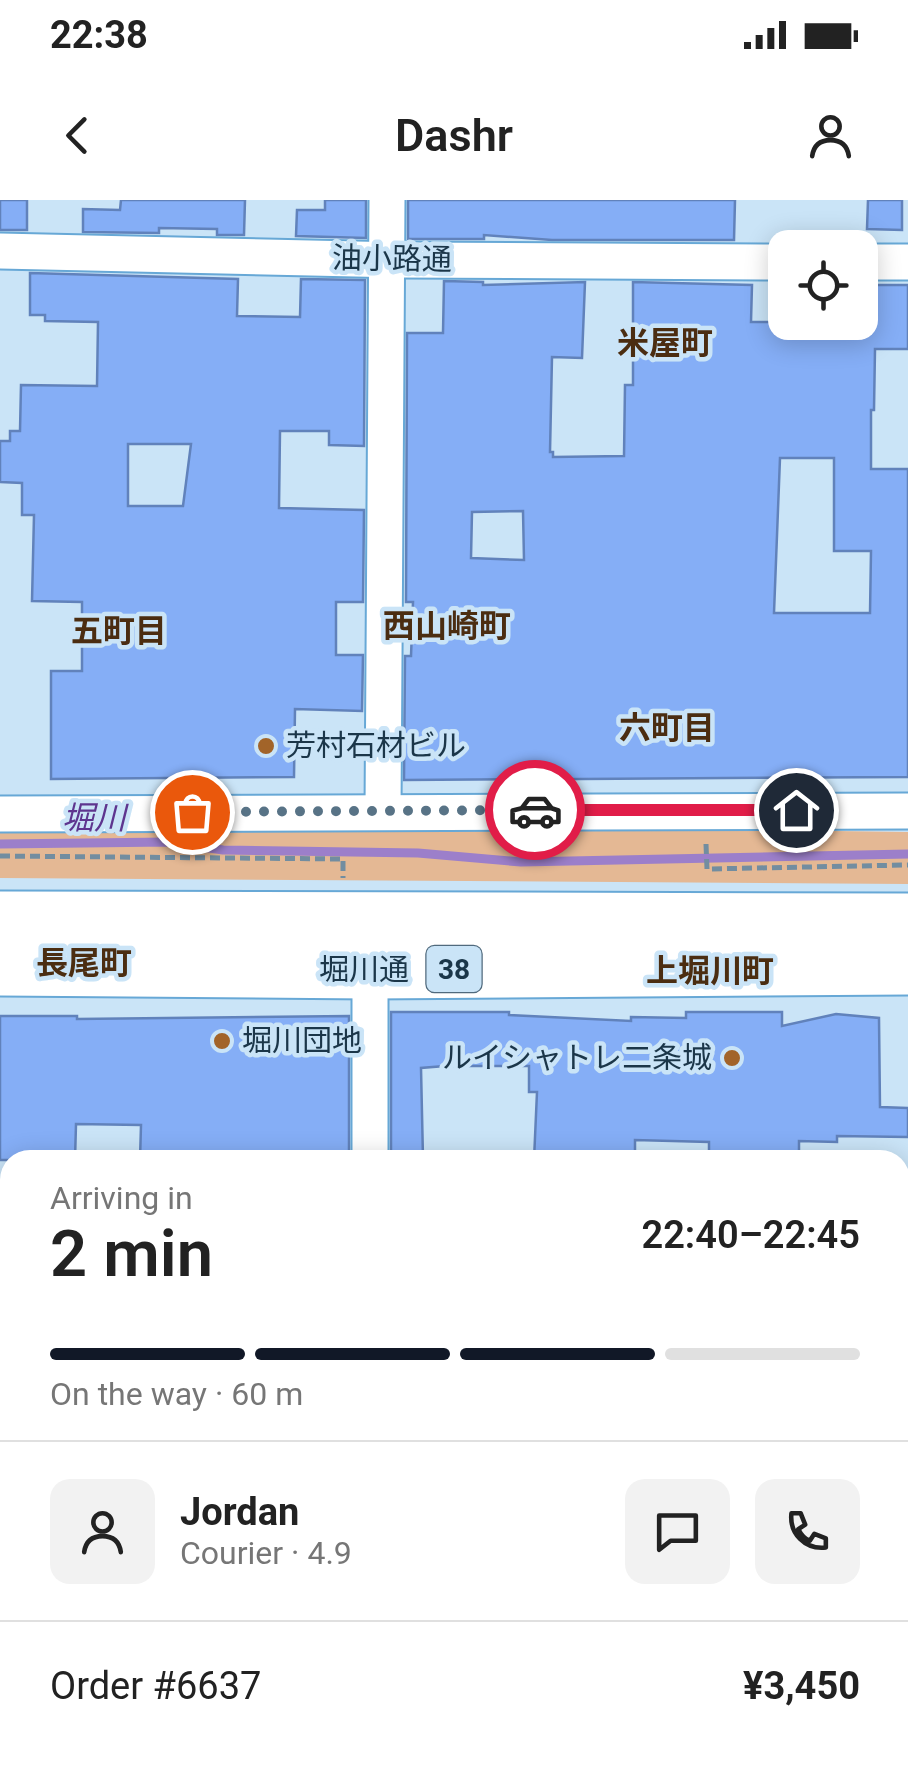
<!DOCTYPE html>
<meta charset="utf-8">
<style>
:root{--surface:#fff;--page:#f2f2f2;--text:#222;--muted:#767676;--line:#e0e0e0;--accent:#111827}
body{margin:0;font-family:Roboto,"Noto Sans JP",sans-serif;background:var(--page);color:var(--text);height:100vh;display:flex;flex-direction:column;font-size:38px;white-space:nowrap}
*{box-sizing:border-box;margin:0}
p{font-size:32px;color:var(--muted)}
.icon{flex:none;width:55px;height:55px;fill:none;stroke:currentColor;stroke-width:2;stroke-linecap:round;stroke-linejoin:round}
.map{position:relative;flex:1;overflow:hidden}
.details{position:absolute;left:0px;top:950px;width:910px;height:622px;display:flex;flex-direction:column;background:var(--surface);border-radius:30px 30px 0 0;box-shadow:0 5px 25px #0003}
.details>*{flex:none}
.buttons{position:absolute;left:768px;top:30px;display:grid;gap:20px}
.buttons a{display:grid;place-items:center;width:110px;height:110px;border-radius:20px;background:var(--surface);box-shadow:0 5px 25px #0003;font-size:50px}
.pin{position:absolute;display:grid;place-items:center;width:85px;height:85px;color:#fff;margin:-42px;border:5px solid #fff;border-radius:50%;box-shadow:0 2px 10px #0007}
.courier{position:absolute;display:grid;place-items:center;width:100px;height:100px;margin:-50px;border:8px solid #e11d48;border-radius:50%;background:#fff;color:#222;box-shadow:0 2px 12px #0007}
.summary em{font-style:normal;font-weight:600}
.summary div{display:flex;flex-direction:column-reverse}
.summary{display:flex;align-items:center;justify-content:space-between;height:170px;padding:0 50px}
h1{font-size:65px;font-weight:600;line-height:75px}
.bar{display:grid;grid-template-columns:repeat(4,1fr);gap:15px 10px;align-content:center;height:120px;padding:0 50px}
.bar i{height:12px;border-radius:8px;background:var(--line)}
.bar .on{background:var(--accent)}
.bar p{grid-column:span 4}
.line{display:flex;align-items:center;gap:25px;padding:0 50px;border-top:2px solid var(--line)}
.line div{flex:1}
.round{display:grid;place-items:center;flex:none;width:105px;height:105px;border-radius:20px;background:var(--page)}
.status{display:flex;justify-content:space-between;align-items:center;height:70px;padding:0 50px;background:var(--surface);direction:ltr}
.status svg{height:28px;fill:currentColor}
header{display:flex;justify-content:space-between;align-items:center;height:130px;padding:0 50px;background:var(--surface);font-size:45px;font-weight:600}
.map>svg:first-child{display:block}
.green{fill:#e4b894}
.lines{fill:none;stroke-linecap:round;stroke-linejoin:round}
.stream{stroke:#9c7fca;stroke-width:9}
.building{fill:#85aef6;stroke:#6182bb;stroke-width:2.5;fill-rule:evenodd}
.lane-casing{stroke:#67a8d6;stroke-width:21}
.street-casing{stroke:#67a8d6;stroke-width:39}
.primary-casing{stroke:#67a8d6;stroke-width:59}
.path{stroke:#728da0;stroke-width:5;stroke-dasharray:10 5;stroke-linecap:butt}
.lane{stroke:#fff;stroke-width:18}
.street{stroke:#fff;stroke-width:35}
.primary{stroke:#fff;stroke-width:55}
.done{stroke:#587386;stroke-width:10;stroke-dasharray:0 18}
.route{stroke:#e11d48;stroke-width:12}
.poi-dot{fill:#a26429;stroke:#cae4f7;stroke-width:4}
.labels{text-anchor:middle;stroke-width:9;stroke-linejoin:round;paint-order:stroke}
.shield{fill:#cae4f7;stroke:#506a7d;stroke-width:2.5}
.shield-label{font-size:28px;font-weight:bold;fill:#1b3649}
.street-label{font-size:30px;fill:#1b3649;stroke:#cae4f7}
.poi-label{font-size:30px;fill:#1b3649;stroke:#cae4f7;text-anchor:start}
.neighbourhood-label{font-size:32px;font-weight:bold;fill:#4b2d11;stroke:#cae4f7}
.water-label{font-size:32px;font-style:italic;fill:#5e358f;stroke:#cae4f7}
</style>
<div class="status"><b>22:38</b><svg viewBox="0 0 49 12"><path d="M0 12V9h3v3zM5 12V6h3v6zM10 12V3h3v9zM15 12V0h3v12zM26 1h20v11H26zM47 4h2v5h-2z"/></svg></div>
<header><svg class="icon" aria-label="back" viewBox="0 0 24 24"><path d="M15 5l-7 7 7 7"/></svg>Dashr<svg class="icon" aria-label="person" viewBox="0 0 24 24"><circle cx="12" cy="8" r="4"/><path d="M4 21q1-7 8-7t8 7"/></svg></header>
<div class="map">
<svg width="908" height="1571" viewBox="0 0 908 1571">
<rect width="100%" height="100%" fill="#cae4f7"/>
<polygon class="green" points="366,625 908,632 908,684 0,678 0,632"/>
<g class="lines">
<polyline class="stream" points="0,644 168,642 223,650 418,653 521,662 908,654"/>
</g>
<g class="building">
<rect x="0" y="0" width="27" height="30"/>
<polygon points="121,0 245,0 244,35 217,35 217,29 159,28 159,33 83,32 83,9 120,10"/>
<polygon points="325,0 366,0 366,38 296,36 297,10 325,10"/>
<polygon points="408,0 735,0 734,40 552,40 484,35 484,39 408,39"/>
<polygon points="868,0 902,0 902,30 867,29"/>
<path d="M30,73L238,79L237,116L300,117L301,79L365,80L364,246L329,245V231H280L279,308L364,310L363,402H336V455H363L362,511L295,509L294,577L51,579V471H82V402L32,401L34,315H22V283L0,282V241H10V231H20L21,185L97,186L98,122L45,121V115H30ZM128,244H191L183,306H128Z"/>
<path d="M444,81L483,82V85L585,82L582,158L552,157L550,252H553V257L624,256L625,185H633V82L752,85L751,122H860V85H908V149H875L874,210H871V269H908V577L404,580L405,456H411L413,402H406L407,133H443ZM780,258H834V351H871L870,413H774ZM523,311L524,360L471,358L472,312Z"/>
<polygon points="391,812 509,812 509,815 631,821 631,817 686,818 686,812 782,812 782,826 836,814 879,818 880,907 908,908 908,937 837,936 837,942 799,941 799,960 709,960 709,942 635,940 635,960 534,960 537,892 529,892 529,866 445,866 421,868 423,958 391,959"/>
<polygon points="0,816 77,816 77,819 349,816 349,960 140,960 141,925 76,924 75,960 0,960"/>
</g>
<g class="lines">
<g class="lane-casing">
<g id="lane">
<polyline points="0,994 10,995"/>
<polyline points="900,994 908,994"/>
</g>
</g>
<g class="street-casing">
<g id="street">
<polyline points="0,51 401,60 785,62"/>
<polyline points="860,62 908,62"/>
<polyline points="383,610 387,0"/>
<polyline points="0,614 908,611"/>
<polyline points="370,771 370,960"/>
<polyline points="0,1271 10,1271"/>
<polyline points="900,1274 908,1274"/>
<polyline points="363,1571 363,1562"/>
</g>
</g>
<g class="primary-casing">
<g id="primary">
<polyline points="0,719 908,721"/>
<polyline points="0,768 370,771 908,767"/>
</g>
</g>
<g class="path">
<polyline points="706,644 707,669 908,665"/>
<polyline points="0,656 343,659 343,678"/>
</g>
<use href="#lane" class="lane"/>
<use href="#street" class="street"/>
<use href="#primary" class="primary"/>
</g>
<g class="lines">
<polyline class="done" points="192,612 535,610"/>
<polyline class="route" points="535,610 796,610"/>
</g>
<g class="poi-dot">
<circle cx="266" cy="546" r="10"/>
<circle cx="222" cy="841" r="10"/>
<circle cx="732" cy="858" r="10"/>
</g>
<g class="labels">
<rect class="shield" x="426.5" y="746" width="55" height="46" rx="8"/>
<g class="shield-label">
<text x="454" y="779">38</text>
</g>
<g class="street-label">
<text transform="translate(392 59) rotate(1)" y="10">油小路通</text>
<text x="364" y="780">堀川通</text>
</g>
<g class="poi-label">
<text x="286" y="556">芳村石材ビル</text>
<text x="242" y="851">堀川団地</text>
<text x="712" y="868" text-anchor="end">ルイシャトレ二条城</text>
</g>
<g class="neighbourhood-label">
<text x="665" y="154">米屋町</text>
<text x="447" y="437">西山崎町</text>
<text x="119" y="442">五町目</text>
<text x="667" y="539">六町目</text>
<text x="84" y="774">長尾町</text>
<text x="710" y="782">上堀川町</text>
</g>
<g class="water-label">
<text x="94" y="629">堀川</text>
</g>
</g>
</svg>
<div class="buttons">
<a><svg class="icon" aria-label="locate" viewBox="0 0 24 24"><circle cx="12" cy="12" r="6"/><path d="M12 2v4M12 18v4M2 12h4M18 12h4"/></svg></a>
</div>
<div class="pin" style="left:192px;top:612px;background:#ea580c"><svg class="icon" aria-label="bag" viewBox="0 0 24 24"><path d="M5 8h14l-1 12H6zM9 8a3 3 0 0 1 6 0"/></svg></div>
<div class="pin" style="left:796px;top:610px;background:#1f2937"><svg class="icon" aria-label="home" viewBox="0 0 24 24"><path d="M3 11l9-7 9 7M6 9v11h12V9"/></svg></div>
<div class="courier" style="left:535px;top:610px"><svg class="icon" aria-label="car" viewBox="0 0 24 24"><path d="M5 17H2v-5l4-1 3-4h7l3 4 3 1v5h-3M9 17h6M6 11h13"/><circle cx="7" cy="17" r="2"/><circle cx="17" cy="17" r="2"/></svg></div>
<section class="details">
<div class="summary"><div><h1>2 min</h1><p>Arriving in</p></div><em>22:40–22:45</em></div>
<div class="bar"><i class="on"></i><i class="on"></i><i class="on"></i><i></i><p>On the way · 60 m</p></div>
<div class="line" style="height:180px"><a class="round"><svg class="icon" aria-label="person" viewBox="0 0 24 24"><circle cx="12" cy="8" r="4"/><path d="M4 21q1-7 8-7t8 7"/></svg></a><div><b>Jordan</b><p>Courier · 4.9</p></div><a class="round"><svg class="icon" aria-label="chat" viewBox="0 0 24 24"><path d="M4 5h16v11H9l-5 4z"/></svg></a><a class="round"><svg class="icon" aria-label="phone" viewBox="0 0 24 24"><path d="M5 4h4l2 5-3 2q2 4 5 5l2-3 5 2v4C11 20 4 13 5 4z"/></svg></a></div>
<div class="line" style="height:130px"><div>Order #6637</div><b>¥3,450</b></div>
</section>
</div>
